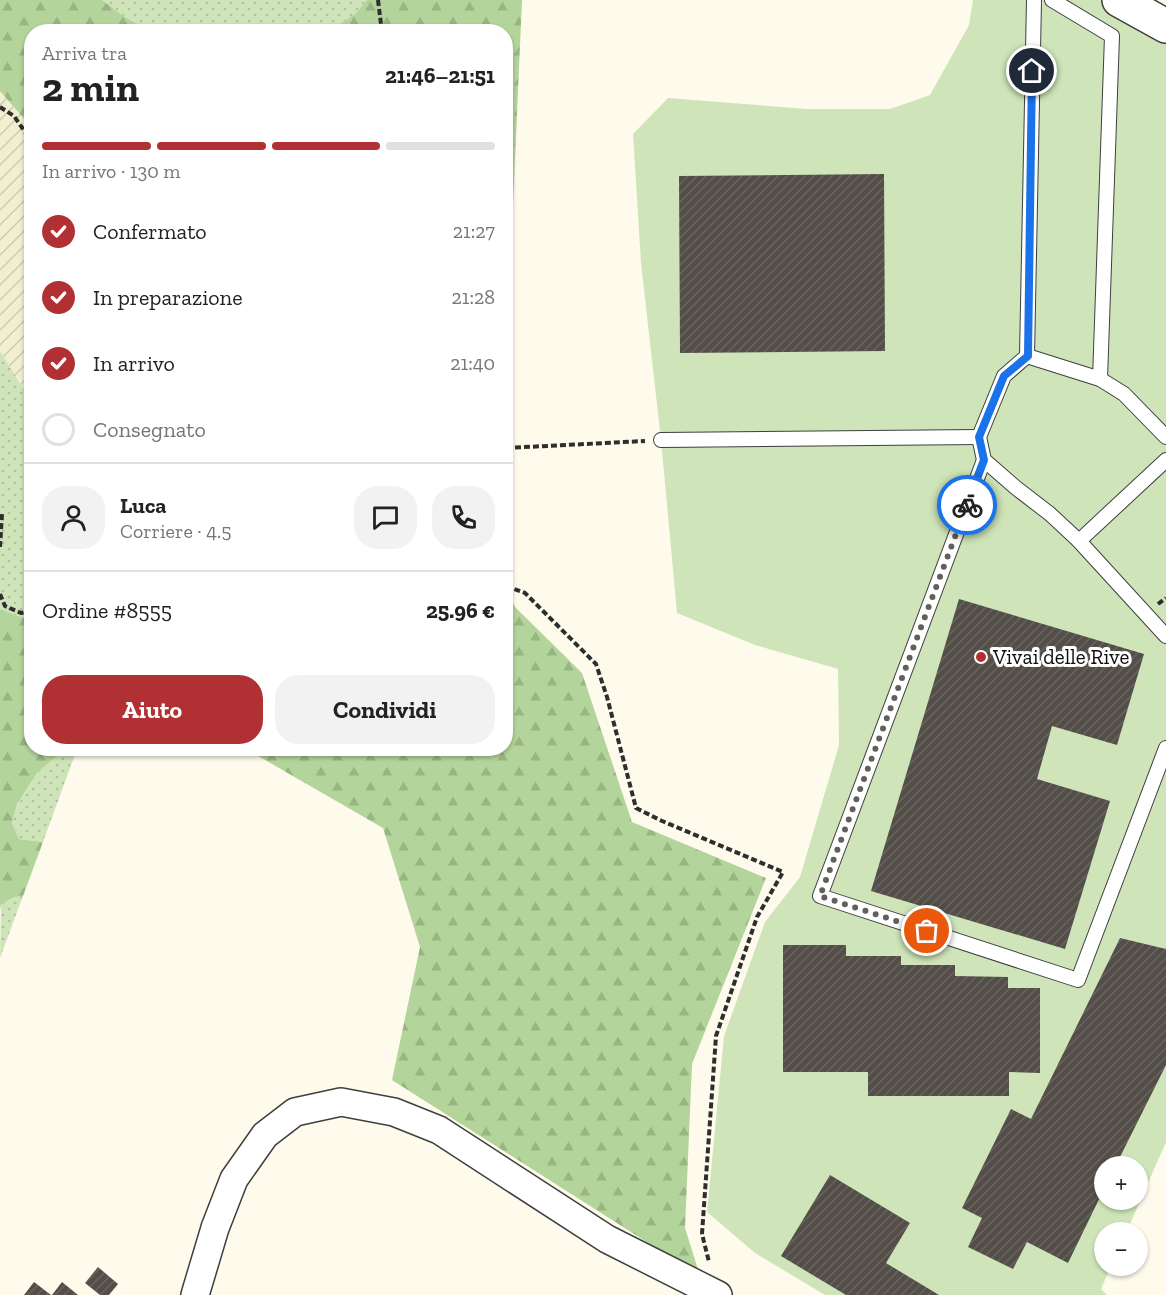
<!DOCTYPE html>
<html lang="it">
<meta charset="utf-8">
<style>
:root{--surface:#fff;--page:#f2f2f2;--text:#222;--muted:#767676;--line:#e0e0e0;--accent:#b13033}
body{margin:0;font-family:"Zilla Slab",serif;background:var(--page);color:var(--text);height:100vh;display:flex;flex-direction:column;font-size:22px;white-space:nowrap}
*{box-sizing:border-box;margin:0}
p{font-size:20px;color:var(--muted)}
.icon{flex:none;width:33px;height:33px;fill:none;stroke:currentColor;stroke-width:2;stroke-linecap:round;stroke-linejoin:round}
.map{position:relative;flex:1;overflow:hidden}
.panel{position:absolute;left:24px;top:24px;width:489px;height:732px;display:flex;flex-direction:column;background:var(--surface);border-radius:24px;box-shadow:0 2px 4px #0004}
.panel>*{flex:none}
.buttons{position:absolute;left:1094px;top:1156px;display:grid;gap:12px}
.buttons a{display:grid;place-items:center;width:54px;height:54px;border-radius:50%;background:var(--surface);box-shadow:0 2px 4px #0004;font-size:30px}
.pin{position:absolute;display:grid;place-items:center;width:51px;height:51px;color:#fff;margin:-26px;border:3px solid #fff;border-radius:50%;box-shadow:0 2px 6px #0007}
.courier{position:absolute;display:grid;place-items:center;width:60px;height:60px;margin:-30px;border:4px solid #1a73e8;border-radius:50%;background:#fff;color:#222;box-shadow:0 2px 8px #0007}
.overview em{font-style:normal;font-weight:700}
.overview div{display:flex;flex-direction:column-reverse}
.overview{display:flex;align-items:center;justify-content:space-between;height:102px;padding:0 18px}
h1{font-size:39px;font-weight:700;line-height:45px}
.bar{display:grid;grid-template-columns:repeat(4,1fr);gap:9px 6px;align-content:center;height:72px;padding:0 18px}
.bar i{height:8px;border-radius:4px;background:var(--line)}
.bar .selected{background:var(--accent)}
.bar p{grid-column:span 4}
.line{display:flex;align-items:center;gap:15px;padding:0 18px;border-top:2px solid var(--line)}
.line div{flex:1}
.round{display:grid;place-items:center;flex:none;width:63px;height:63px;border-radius:24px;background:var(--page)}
ol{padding:0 18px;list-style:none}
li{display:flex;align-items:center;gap:18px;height:66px}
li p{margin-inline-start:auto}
li .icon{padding:6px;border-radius:50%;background:var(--accent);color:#fff;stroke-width:4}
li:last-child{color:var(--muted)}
li i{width:33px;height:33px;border:3px solid var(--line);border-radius:50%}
.button{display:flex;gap:12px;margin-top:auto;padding:12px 18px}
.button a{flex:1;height:69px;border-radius:24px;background:var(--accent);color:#fff;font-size:24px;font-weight:700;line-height:69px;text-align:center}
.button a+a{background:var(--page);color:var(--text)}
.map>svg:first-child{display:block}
.farmland{fill:url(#farmland-furrows)}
.grass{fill:url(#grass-dots)}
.forest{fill:url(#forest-firs)}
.park{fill:#cfe5b9;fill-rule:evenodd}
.building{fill:url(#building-hatch)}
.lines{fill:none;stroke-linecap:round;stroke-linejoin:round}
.service-casing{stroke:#3f3f3f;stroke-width:16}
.minor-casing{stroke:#3f3f3f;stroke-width:30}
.tertiary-casing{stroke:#3f3f3f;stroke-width:36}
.path{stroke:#2e2e2e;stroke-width:4;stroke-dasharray:6 3;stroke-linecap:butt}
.service{stroke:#fff;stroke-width:14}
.minor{stroke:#fff;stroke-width:27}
.tertiary{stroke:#fff;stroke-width:33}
.done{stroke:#61605b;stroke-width:6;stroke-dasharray:0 10.8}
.route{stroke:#1a73e8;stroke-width:8}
.poi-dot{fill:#b13033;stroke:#fff;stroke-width:2}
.labels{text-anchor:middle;stroke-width:6;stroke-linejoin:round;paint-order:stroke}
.poi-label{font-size:21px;fill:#0c0c0c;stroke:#fff;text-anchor:start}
</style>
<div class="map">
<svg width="1166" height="1295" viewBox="0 0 1166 1295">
<defs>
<pattern id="farmland-furrows" width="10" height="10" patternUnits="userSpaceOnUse" patternTransform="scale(1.5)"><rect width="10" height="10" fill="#f1efcf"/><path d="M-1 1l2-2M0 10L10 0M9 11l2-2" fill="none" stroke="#cdccb1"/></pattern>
<pattern id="grass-dots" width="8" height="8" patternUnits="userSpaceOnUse" patternTransform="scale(1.5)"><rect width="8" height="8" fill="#cfe5b9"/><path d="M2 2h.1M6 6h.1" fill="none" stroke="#b1c39e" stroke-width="1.8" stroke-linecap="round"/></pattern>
<pattern id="forest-firs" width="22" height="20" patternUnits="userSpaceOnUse" patternTransform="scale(1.5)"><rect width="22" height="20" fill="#b3d49a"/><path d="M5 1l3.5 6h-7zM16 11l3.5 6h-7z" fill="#99b584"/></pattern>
<pattern id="building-hatch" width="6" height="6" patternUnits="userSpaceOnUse" patternTransform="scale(1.5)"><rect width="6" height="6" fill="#544e49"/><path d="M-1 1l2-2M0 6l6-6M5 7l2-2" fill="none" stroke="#68635f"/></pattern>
</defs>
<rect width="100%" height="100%" fill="#fefbed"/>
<polygon class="farmland" points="0,91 31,127 32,382 23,388 0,351"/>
<g class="grass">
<polygon points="102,0 367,0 356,13 331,32 151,31 125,17"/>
<polygon points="0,351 23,388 31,382 31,632 24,618 0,609"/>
<polygon points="65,749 77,749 43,842 19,839 12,823 17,806 37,773"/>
<polygon points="23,896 0,958 1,904 15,897"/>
</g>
<g class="forest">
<polygon points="0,0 102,0 125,17 151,31 32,32 31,127 0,91"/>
<polygon points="367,0 522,0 508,319 506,325 506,32 331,31 356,13"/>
<polygon points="506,592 516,608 582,673 632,822 766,878 692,1064 685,1228 700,1276 392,1080 420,947 383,828 246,749 506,748"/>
<polygon points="0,609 24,618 31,632 32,748 65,749 37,773 17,805 12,823 19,839 43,842 23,896 15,897 1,904 0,910"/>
</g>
<path class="park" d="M973,0H1100L1166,37V1142L1126,1233H1104V1266H1111L1101,1289L1107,1295H825L755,1253L707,1212L724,1036L765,922L800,877L839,745L838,669L755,645L677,613L661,440L641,263L633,134L668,98L807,109H890L930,95L969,25ZM1104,1167H1137V1200H1104Z"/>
<g class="building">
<polygon points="884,174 885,351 680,353 679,176"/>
<polygon points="959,599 1144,654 1117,745 1052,726 1037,779 1110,801 1065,949 871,891"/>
<polygon points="1120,938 1166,949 1166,1065 1115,1167 1104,1167 1104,1189 1068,1263 1027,1242 1013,1269 968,1247 982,1218 962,1208 1011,1109 1031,1119"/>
<polygon points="783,945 846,945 846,956 901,956 901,965 955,965 955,976 1008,977 1008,988 1040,988 1040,1073 1009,1072 1009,1096 868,1096 868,1072 783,1072"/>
<polygon points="830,1175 910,1223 886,1263 939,1295 846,1295 781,1256"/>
<polygon points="98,1267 118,1284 109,1295 100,1295 85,1283"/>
<polygon points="34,1282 51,1295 24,1295"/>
<polygon points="62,1282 78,1295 52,1295"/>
</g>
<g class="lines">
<g class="service-casing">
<g id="service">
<polyline points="1052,0 1112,36 1100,379"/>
<polyline points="1027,356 1034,0"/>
<polyline points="1166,437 1124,394 1100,379 1027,356 1004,376 979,437 984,460 1015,487 1050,514 1079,541 1166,636"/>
<polyline points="661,440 979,437"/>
<polyline points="984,460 820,896 1078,980 1166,748"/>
<polyline points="1079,541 1166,460"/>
</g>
</g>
<g class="minor-casing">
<polyline id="minor" points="195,1295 215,1228 234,1179 265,1135 295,1112 341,1102 394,1112 439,1130 607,1239 718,1295"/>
</g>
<g class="tertiary-casing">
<polyline id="tertiary" points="1119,0 1166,26"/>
</g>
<g class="path">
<polyline points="378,0 382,32"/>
<polyline points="0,107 14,116 32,142"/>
<polyline points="506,448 645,441"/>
<polyline points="0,547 2,514"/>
<polyline points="506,586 525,593 596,664 607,697 636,808 662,821 783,872 757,917 716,1036 702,1234 709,1262"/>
<polyline points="0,594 5,606 21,613 32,610"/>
<polyline points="1158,604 1166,598"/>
</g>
<use href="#service" class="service"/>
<use href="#minor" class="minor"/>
<use href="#tertiary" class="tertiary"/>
</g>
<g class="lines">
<polyline class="done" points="927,931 820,896 967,505"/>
<polyline class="route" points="967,505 984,460 979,437 1004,376 1028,356 1032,71"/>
</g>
<circle class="poi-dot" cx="981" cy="657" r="6"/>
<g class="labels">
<g class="poi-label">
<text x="993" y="664">Vivai delle Rive</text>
</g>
</g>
</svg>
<div class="buttons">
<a>+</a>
<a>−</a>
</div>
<div class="pin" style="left:927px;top:931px;background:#ea580c"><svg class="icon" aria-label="bag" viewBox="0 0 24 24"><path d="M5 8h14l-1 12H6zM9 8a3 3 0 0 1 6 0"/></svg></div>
<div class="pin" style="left:1032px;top:71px;background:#1f2937"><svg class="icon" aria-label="home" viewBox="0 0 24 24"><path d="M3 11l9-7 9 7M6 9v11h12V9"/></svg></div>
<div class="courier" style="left:967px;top:505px"><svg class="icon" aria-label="bike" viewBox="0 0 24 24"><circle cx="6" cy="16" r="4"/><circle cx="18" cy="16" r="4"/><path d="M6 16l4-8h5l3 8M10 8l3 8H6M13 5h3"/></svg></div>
<section class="panel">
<div class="overview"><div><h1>2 min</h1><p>Arriva tra</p></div><em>21:46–21:51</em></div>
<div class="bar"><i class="selected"></i><i class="selected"></i><i class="selected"></i><i></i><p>In arrivo · 130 m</p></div>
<ol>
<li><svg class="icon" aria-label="check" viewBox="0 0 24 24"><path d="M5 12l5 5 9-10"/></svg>Confermato<p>21:27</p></li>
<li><svg class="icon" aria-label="check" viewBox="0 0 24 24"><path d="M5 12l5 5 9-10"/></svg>In preparazione<p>21:28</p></li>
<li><svg class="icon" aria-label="check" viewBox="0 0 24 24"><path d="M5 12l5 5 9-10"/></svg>In arrivo<p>21:40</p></li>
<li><i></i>Consegnato</li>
</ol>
<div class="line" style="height:108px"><a class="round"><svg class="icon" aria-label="person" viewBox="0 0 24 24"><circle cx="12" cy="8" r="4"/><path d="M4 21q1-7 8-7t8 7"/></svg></a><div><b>Luca</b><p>Corriere · 4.5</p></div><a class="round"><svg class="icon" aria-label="chat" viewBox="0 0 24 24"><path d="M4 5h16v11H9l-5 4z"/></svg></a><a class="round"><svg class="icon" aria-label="phone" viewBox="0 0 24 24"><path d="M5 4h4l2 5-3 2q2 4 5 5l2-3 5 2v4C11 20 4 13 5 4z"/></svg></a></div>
<div class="line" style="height:78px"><div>Ordine #8555</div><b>25.96 €</b></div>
<div class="button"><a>Aiuto</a><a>Condividi</a></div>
</section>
</div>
